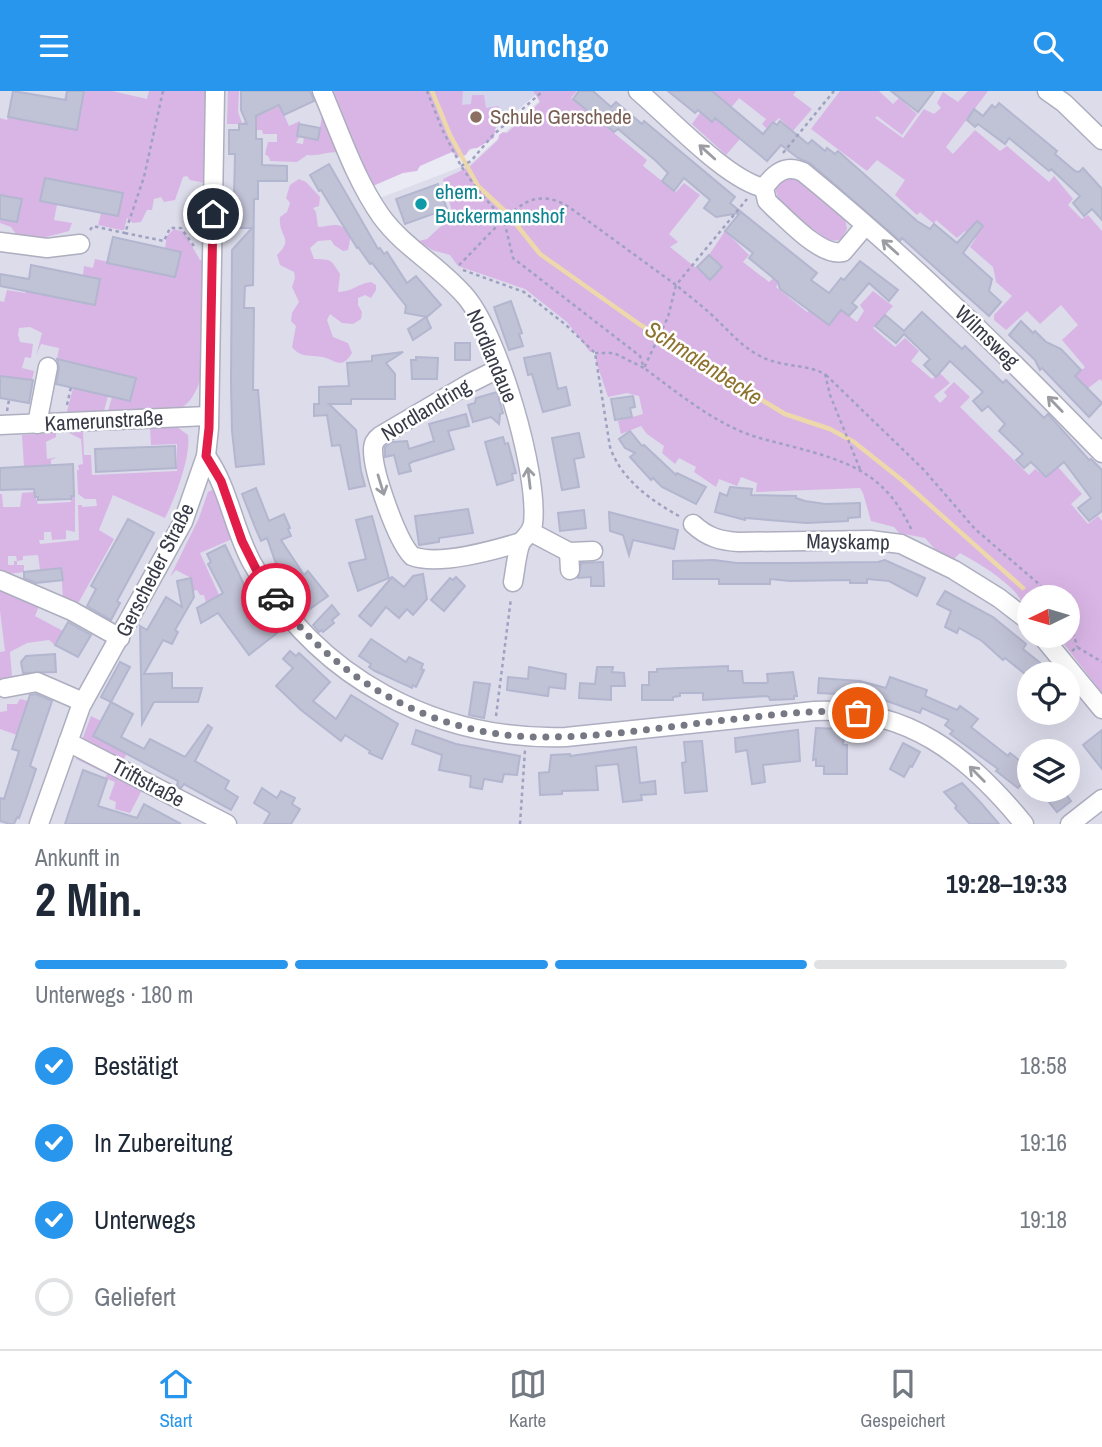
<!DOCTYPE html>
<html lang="de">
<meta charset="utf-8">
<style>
:root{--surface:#fff;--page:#f6f6f7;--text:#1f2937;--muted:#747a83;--line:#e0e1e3;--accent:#2896ec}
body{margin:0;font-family:"Archivo Narrow",sans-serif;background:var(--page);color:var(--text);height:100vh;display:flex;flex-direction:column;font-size:26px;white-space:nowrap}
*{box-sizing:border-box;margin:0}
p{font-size:23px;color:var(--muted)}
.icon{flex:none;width:38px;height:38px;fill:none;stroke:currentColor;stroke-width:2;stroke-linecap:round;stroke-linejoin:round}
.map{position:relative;height:733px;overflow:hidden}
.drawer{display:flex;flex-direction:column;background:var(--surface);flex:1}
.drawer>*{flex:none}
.needle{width:46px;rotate:265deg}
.buttons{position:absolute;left:1017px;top:494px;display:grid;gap:14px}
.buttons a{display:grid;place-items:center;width:63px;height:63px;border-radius:50%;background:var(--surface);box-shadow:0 7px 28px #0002;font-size:35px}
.pin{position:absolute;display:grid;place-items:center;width:60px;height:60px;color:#fff;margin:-30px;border:4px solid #fff;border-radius:50%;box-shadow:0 2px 7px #0007}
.courier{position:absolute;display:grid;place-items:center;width:70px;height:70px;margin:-35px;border:5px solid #e11d48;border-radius:50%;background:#fff;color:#222;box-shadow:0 2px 9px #0007}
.summary em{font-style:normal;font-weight:700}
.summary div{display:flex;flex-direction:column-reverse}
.summary{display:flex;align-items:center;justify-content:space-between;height:119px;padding:0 35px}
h1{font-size:46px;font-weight:700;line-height:52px}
.bar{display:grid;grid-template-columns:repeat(4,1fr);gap:10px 7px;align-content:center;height:84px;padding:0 35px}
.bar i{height:9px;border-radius:5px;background:var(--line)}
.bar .current{background:var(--accent)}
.bar p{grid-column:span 4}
ol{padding:0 35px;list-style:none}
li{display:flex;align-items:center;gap:21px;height:77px}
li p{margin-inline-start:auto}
li .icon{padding:7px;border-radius:50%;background:var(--accent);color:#fff;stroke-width:4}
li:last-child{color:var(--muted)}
li i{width:38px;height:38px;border:4px solid var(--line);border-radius:50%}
header{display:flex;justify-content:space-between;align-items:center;height:91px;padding:0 35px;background:var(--accent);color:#fff;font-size:32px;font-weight:700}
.tabs{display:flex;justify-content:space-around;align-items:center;height:98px;border-top:2px solid var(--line);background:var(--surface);font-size:19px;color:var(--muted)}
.tabs a{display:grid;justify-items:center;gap:4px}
.tabs .current{color:var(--accent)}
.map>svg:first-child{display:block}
.residential{fill:#dcdceb;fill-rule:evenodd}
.education{fill:#d5d5ec}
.green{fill:#d9b5e5}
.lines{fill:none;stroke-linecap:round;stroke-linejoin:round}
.stream{stroke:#ecd8aa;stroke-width:4.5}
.building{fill:#c0c2d5;stroke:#b3b6cf;stroke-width:2}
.minor-casing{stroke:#adaebf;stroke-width:21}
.path{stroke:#9fa1c0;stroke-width:2.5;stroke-dasharray:3.5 3.5;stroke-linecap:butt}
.minor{stroke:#fff;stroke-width:18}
.oneway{stroke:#9c9ca3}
.done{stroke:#767884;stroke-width:7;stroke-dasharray:0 12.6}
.route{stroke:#e11d48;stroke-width:9}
.education-dot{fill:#8d6e63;stroke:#fff;stroke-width:2.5}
.culture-dot{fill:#0f9aa8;stroke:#fff;stroke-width:2.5}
.labels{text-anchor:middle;stroke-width:5;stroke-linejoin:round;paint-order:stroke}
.education-label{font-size:21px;fill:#785e54;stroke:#fff;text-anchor:start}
.culture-label{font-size:21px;fill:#0d838f;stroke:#fff;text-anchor:start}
.street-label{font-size:21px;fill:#383a47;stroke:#fff}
.water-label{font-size:23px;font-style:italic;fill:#8e7330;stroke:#fff}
</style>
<header><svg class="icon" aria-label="menu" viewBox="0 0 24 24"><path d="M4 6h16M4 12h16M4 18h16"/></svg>Munchgo<svg class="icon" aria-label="search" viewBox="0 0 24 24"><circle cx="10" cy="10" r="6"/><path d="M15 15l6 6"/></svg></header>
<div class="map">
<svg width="1102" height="733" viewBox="0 0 1102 733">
<rect width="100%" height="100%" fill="#eaeaf4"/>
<path class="residential" d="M0,0H322L372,110L471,72L550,0H1102V733H0ZM1029,506H1068V544H1029ZM1029,583H1068V621H1029ZM1029,660H1068V698H1029Z"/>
<polygon class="education" points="432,0 540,0 461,67"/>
<g class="green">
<polygon points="66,0 112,0 147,8 149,0 216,0 205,92 190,89 187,85 183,86 175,109 164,111 161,106 154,108 152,119 147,119 141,131 133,132 127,127 124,139 121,139 98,134 101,122 118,125 122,102 45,87 40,110 57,114 54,129 72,132 69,140 42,147 16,143 11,136 0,132 0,128 21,108 0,104 0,27 7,29 8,26 77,39 82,12 64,9"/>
<path d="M228,0H239L238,21L242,32L293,9L297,18L284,24L289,35L300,30V45L296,52L303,53L304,46L318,49L322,25L338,61C325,61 320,65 307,64L297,71L270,70L269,66L265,63L268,51H277V43H263L262,39H252L251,33H227Z"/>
<polygon points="330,0 430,0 434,8 434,0 463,0 462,14 471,13 472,4 484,4 486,17 498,15 505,26 496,34 494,47 477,57 469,58 466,64 458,66 452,61 420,75 417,80 403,82 373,95"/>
<path d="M533,0H577L571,7L647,69L643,75L676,101L684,92L700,104L669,143L678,151L670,156L710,188L722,176L709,164L725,140L749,164L743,171L769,191L776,185L780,190L776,196L807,221L814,217L830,232L841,219L857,231L864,220L860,214L873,200L893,215L873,237L895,256L905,247L919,260L911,270L932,288L940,282L950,292L934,305L940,312L947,305L944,301L954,291L970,306L960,316L1029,384L1035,378L1046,386L1058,376L1082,403L1071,413L1088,433L1098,425L1102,430V602L1057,544H1068V506H1029V521C1023,515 1021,508 1016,502C1000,485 980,473 960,462L953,469L941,465L925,447L899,442L894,436L871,430L863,402L860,397L756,401L757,392L741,386L737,395L719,388L716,396L694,381L696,376L679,367L675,373L662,362L664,355L647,343L641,335L621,343L618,330L643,323L639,305L627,302L608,306L596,270V260L590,261L567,231L525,198L458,175L450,164L432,159L419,150L427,148L453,124L443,88L469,76L498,49L499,44L503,41L507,42L540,11Z"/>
<polygon points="709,0 796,0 793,4 812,18 793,40 779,27 767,38 762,33 766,28 739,7 722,28 740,48 726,64 692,33 713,4"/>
<polygon points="840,0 879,0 893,13 899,7 917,23 902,44 877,25 875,27 903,47 924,18 934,23 941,17 937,12 943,1 958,11 968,0 988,0 946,56 953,63 975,39 1000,60 1007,55 1049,91 1054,85 1073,108 1068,114 1082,128 1088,124 1102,140 1102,290 1100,288 1078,305 1067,293 1085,276 1062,249 1078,234 1061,214 1040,233 1027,220 1006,239 994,229 994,224 1012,205 996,191 993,176 970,156 976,147 965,140 957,147 936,129 934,133 920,121 917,124 895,104 905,89 877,69 867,80 811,38"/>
<polygon points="787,85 796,86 845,128 847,138 841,149 829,150 779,112 775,96"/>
<path d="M299,88L306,91L320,106L319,115L313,117L316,121L318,136C334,135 339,129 351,144L348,159L343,160L334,154L331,149L318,150L310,157L314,168C332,168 331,169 340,183L338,201C354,200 357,193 371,191L376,194V199L371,207L365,204L358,207V214L362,221L361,228L353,233L342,232L330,223L327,229L333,246L348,252L352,262C349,267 345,272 339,272C334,271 328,267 323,266C311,264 300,267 292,256L296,235L291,230L292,222L299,211L292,196L295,187L294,181L280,174L277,164C295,146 278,147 280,126L287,121L290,112L286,107L290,94Z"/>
<path d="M174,138L184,141L200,169H203L201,285C199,295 192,311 181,317L108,320L112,306L130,310L136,287L57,268L59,257L41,253L36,265L42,242L30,236L19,237L18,244L20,251L33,253L31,267L25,266L22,277L34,280L32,289L0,285V210L4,211L7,199L25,202L27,200L94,213L100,188L83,184L84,175L93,177L95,168L175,186L181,161L165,157L167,145Z"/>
<polygon points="73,297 108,305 104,320 67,321"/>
<path d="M177,336L188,344C191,366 175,407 165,427L113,404L99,439L114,448L76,516L63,507L61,477L40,479L38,464L23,465V469L17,470L16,465H8V474H14V470H17V474H24V481L0,484V403H2L3,416H20L22,402L34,401L38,413L71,411V405H75V441L66,439V448L52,449L51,441H44V449H39L40,453L79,449L78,414H82V416L97,415L96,408H85L78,403L77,379H79L78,374L83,373L81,348L69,342L83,341L84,364H91L92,384L177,380V353L151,354L150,338Z"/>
<polygon points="56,342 56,346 46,351 47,368 57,366 51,369 51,374 24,376 22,344"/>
<polygon points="214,398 217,401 232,448 200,462 219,504 206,512 204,504 200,504 197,499 193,500 191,487 176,479 170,486 199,427 208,401"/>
<polygon points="0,494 39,515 35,525 63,540 55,554 49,549 27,552 10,561 12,585 21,584 22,590 0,594 0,561 5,560 0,520"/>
<polygon points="20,608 28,610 17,644 0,638 0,621 7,620 7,613 17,613"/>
<polygon points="91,625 101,630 93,645 132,652 123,670 82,649"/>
<polygon points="76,666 142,699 130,722 115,718 116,711 109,708 115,691 105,687 107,683 76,668"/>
</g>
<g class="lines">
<polyline class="stream" points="432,0 450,44 478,95 507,122 540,163 639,233 720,284 785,323 830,338 854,351 903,390 1023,497"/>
</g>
<g class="building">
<polygon points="13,0 66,9 67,0 84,0 77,39 8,26"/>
<polygon points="241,0 310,0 314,10 284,24 279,14 256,25 256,48 262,48 262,74 287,75 287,90 258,90 258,108 254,108 253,194 245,195 244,217 254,217 253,299 258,299 264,373 236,376 232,340 231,292 232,159 252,137 226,137 227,108 234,108 235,63 229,63 229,39 239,39 239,33 247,33 241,19"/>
<polygon points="579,0 593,0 611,16 616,11 642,33 644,30 735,106 730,112 817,182 811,189 829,202 841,187 844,189 860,170 898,199 889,210 869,192 852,212 857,216 849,225 841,219 829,234 780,198 778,191 749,167 753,162 725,140 740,122 716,126 704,117 710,109 684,87 674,100 662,90 668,82 656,70 618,38 614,41 573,8"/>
<polygon points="668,0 712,0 763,43 773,31 777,34 780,30 808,53 812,49 825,60 827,57 835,63 838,60 917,130 930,138 934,133 957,152 977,130 983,135 963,162 992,188 989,200 1001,211 989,225 902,147 900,150 810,72 798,67 781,54 767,70 715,27 712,31 698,19 695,22"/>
<polygon points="891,0 934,0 918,21"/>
<polygon points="999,12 1057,60 1055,63 1075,80 1079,81 1083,77 1102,98 1102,129 1092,118 1084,125 1073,112 1080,105 1051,78 1049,80 1009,47 1005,53 978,33 975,36 967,29 974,18 983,25 992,14 995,17"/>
<polygon points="299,33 320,37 318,49 297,45"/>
<polygon points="329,73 378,158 380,157 384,163 387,161 407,192 416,185 441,214 427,226 405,222 406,215 372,172 370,173 358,156 357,157 321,99 319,100 310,84"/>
<polygon points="45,87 123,102 118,125 40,110"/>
<polygon points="438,93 447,118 405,133 396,108"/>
<polygon points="0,104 22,108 17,131 0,128"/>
<polygon points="113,146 181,161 175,186 107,172"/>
<polygon points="709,164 722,176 710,189 697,176"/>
<polygon points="31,174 100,188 95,214 0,195 0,183 29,188"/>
<polygon points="511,210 522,242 519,243 523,255 509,259 494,216"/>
<polygon points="922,221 962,258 965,255 1003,292 1006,289 1044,327 1048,323 1089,369 1091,368 1102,379 1102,420 1089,430 1078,417 1091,407 1064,371 1046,386 1031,371 1024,377 1016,369 1023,363 999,340 1005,333 988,315 982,320 973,310 983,301 950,270 936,286 924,274 930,268 904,243 896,252 875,235 885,224 904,240"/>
<polygon points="426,226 431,237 413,249 408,238"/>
<polygon points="1021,230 1033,242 1035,240 1046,251 1061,258 1081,279 1075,285 1102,312 1089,326 1042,277 1040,279 1035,269 1009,244"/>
<rect x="455" y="252" width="15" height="17"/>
<polygon points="403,261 386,272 395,283 395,308 351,308 351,313 329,313 356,339 361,380 365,395 349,398 340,354 332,355 327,324 314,325 314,313 319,313 319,296 349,295 347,272 372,270 372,265"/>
<polygon points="550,262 558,298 566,296 570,314 543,321 532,283 528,284 524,267"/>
<polygon points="416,266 438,267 437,288 412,288 411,269 416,269"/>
<polygon points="57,268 136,287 130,310 56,293 59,277"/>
<polygon points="0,285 33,289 29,312 0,307"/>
<polygon points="497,301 503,322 500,323 499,333 491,326 473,331 468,314 475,312 476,307"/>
<polygon points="633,305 635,316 630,317 632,326 615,329 611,308"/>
<polygon points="466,323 469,335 448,340 454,358 412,371 409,373 411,380 399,383 394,364 385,366 385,356 392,351 407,350 409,358 434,350 429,333"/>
<polygon points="630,340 642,355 644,354 676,384 677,382 706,396 696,413 662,396 653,387 651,389 630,366 635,362 625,357 619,348"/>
<polygon points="579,342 584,366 574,368 579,396 562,399 552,347"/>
<polygon points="503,346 505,353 508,352 516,382 512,383 513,389 497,394 485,351"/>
<polygon points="175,355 176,377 96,381 95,358"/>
<polygon points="73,373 74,405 71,405 71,408 38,409 38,406 35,406 34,398 0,399 0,377"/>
<polygon points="730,396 752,398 751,404 796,405 796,407 805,410 825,413 860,412 860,426 848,427 848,430 806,432 745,427 745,429 715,421 720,402 727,405"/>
<polygon points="256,397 269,430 284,423 290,437 288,438 291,445 281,449 304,484 308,480 328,505 307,520 286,496 289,493 275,470 267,447 261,450 255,436 242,403"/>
<polygon points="468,418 473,442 439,447 439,451 419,454 415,425"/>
<polygon points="584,419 586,437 560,440 558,422"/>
<polygon points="609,421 678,439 674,458 633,449 629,464 623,444 610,440"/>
<polygon points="372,425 389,487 358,500 349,472 366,468 356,429"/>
<polygon points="128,428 154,442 117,510 120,512 111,529 87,515 96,498 91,495"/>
<polygon points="225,454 250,506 253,505 277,542 249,564 218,522 201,532 197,517 223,502 208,473 211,471 207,463"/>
<polygon points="714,469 737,472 790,472 878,471 885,469 925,487 917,505 889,490 867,488 867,492 850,492 850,489 790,490 770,488 770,493 719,493 719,488 673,488 673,470"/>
<polygon points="603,471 604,495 591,495 591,486 578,487 581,472"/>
<polygon points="61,477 63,489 36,492 24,487 24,481"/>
<polygon points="423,483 427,508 413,524 407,518 399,527 386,516 371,535 359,525 392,486 404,496 413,485"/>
<polygon points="456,486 465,495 444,520 431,509 450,487 453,489"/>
<polygon points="191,487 194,506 175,539 178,541 172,553 163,549 144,583 172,582 172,597 202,597 198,611 154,611 142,633 140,535 147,539 166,506 182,516 177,490"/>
<polygon points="945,500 993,526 1026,553 1023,558 1054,583 1025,583 1005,567 1003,569 982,550 959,537 957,542 945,536 951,520 937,513"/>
<polygon points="332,514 339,523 332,529 334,532 323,541 322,539 319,541 313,534"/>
<polygon points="68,531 91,544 78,566 55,554"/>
<polygon points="371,548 406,571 409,566 423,573 421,578 424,579 416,596 413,594 412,597 375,580 369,576 371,573 359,565"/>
<polygon points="290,560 296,565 299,562 330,591 313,610 336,628 351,604 398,633 382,668 369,662 370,660 345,644 341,650 301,619 276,595 293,577 283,568"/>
<polygon points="55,563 56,581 23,582 21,571 26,565"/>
<polygon points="120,571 130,576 111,611 133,623 121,646 144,658 150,648 185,666 208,634 212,637 195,670 229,690 225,698 238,706 231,719 184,693 181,697 177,694 178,690 93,645 111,611 101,606"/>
<polygon points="728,575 728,580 742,580 743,592 766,592 768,591 767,583 793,581 797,605 794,605 794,608 770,609 769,606 766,605 703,609 703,602 680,602 680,605 673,606 673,609 642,609 642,594 649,594 649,581 657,581 657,578"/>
<polygon points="529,576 566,583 565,598 549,596 548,605 507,599 508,586 528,588"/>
<polygon points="597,576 613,576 612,581 624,582 625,595 611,595 611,609 579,607 580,592 595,593"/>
<polygon points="890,586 927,599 925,605 957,619 960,615 978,628 971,636 1008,665 1010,662 1029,677 1029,683 1018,697 996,680 998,678 950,643 953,640 945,634 949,629 922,617 920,622 876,606 875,608 860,604 818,602 819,587 860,590 886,597"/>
<polygon points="474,591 490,593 484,627 469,624"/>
<polygon points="36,603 52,610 30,675 36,678 27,705 19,727 17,726 14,733 10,733 0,730 0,707 4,708 19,660 12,658 30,604"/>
<polygon points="816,637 844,638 843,654 847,654 847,683 824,683 824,675 816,675 816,668 813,669"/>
<polygon points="416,639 456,653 520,665 517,684 504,683 502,691 484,688 482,698 470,696 471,685 439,679 442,664 412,653"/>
<polygon points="798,639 800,670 763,674 765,691 752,693 747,659 736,661 735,647"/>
<polygon points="1102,639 1102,678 1083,654"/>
<polygon points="702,650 707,700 685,702 682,672 686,671 684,651"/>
<polygon points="903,652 920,661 912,676 910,675 904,686 890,678"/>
<polygon points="636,656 640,692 655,690 656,703 641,704 642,709 623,711 618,673 596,675 598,699 562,700 562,703 540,704 539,682 549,681 551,664 570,663 570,665"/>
<polygon points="83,679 107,688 98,715 137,727 144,713 181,733 65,733"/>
<polygon points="962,692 981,712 999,733 970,733 955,717 957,715 944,701"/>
<polygon points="262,697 277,707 281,700 295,707 292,713 300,718 291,733 264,733 270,722 254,712"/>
<polygon points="1053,698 1062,698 1071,710 1057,721 1044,705"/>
</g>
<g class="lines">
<g class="minor-casing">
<g id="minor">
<path d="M322,0C340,42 355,88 381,125C404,157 440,175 466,206C498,244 539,382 533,433C531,442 527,444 522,450C517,457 515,482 513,491"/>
<path d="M638,0C670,27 727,89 764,97"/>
<polyline points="1047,0 1064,12 1102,49"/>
<path d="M865,135L843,161C821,166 789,130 773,116L767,110L764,97C774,82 786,73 803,81C910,168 1007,264 1102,362"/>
<polyline points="0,151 47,157 80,153"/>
<path d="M500,277L470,292L380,345C375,349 373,352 373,359C373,382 397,450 412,465C438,475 495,459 521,451"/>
<polyline points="37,333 48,276"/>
<polyline points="0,334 208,325"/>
<path d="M206,365C229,397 233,437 252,472C317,587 436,650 566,646L814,620C907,616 968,664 1024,733"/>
<path d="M693,433C707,446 720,450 739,451L870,449L901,453L954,479L999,507L1029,530"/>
<polyline points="531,441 569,461 593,460"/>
<polyline points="569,461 570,479"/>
<polyline points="0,489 72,520 120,547"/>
<polyline points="1041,544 1102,618"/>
<polyline points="5,597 37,591 83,611"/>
<polyline points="68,651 227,733"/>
<polyline points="39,733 81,615 183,431 206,365 209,337 215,0"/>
<polyline points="1070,733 1102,708"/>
</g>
</g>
<g class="path">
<polyline points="163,0 144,86 125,142 164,150 170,137 181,137 196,158"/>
<polyline points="427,0 442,38 461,75 477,98 504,129 513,167 640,265 644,277 614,262 595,262"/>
<polyline points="783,62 834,0"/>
<polyline points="461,75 471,70 493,44 543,0"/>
<polyline points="90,139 93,135 125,142"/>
<path d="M459,174C475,159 513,114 532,109C545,105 558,109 569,116L676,194L747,108"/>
<path d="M463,179L524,201L566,234L595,262L610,356C621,388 650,409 679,425"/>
<polyline points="826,284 924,379 975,438 1054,506"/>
<polyline points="67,314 71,296"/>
<polyline points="7,320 9,309"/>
<path d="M860,378L830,304L825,283C803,272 781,277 758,264C740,254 728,239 713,225C701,214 688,204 676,194L668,226L644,277C674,299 704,324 738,339C755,347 772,350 790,355C848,370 886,382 912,440"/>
<polyline points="1068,521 1077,556"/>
<polyline points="1072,560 1077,556 1102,571"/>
<polyline points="496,625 511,507"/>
<polyline points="520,733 525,659"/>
</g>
<use href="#minor" class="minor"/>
</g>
<defs><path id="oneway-shaft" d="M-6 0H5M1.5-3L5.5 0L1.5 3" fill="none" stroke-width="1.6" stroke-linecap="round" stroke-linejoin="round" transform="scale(1.75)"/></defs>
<g class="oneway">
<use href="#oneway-shaft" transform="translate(707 61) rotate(-138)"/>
<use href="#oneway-shaft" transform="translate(890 156) rotate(-138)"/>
<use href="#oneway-shaft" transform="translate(1055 313) rotate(-134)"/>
<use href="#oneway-shaft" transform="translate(529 387) rotate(-97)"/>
<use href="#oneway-shaft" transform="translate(381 394) rotate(73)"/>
<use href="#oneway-shaft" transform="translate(977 683) rotate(-135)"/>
</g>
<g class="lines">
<path class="done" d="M276,507C340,592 437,647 545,646C605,646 666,636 725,629C769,625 813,617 858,622"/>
<polyline class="route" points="213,123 209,337 206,365 221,390 242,450 259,484 276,507"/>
</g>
<circle class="education-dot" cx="476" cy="26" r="7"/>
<circle class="culture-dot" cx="421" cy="113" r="7"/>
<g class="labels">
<g class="education-label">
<text x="490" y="33">Schule Gerschede</text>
</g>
<g class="culture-label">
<text x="435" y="108">ehem.<tspan x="435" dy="24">Buckermannshof</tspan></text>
</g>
<g class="street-label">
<text transform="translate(987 246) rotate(44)" y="7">Wilmsweg</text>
<text transform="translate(492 265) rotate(67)" y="7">Nordlandaue</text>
<text transform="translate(426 319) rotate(-31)" y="7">Nordlandring</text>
<text transform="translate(104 330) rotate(-3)" y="7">Kamerunstraße</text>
<text transform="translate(848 451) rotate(1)" y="7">Mayskamp</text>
<text transform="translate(155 479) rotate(-63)" y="7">Gerscheder Straße</text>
<text transform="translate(148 692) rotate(28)" y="7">Triftstraße</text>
</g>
<g class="water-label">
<text transform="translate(704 272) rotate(33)" y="8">Schmalenbecke</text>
</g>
</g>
</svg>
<div class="buttons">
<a><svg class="needle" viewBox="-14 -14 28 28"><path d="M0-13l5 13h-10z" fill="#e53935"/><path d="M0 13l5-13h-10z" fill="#747a83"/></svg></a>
<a><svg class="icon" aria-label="locate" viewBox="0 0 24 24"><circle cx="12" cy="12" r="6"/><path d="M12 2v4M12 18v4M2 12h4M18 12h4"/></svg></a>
<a><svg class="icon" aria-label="layers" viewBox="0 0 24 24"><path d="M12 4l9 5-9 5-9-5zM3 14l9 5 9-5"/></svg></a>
</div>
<div class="pin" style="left:858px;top:622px;background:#ea580c"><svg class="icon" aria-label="bag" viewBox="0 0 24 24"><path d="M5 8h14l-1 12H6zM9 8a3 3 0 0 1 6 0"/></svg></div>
<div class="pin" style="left:213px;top:123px;background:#1f2937"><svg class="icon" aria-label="home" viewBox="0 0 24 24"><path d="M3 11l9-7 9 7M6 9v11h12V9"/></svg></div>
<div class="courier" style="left:276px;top:507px"><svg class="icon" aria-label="car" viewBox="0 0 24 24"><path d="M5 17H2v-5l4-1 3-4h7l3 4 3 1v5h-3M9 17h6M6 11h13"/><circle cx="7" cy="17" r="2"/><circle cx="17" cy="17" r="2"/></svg></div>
</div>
<section class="drawer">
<div class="summary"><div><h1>2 Min.</h1><p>Ankunft in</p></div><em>19:28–19:33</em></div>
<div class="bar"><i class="current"></i><i class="current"></i><i class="current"></i><i></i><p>Unterwegs · 180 m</p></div>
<ol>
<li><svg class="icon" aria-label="check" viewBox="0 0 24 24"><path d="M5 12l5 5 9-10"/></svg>Bestätigt<p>18:58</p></li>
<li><svg class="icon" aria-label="check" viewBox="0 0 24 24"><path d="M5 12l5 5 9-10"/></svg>In Zubereitung<p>19:16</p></li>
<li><svg class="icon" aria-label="check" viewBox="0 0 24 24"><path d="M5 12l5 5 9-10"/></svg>Unterwegs<p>19:18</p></li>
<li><i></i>Geliefert</li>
</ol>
</section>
<nav class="tabs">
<a class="current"><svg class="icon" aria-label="home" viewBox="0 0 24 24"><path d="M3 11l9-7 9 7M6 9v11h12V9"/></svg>Start</a>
<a><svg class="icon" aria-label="map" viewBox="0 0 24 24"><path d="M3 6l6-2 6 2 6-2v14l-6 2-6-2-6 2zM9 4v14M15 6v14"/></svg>Karte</a>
<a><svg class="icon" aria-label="saved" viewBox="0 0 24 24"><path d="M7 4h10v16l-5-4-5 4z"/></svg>Gespeichert</a>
</nav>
